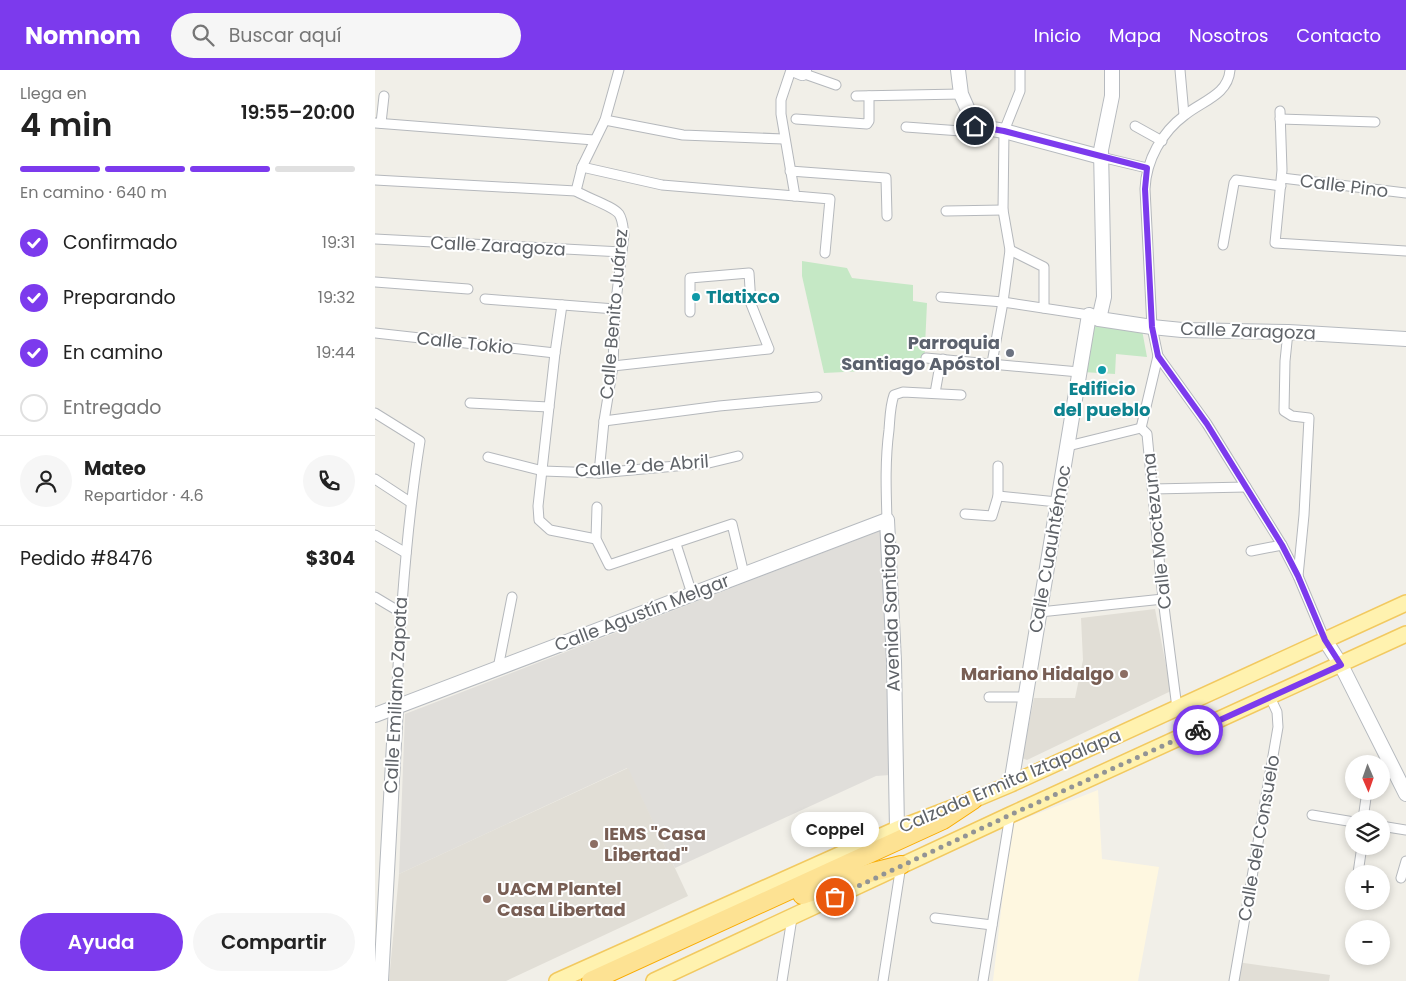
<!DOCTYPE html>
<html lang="es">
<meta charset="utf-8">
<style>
:root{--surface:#fff;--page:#f6f6f6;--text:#222;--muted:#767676;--line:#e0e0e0;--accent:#7c3aed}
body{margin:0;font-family:Poppins,sans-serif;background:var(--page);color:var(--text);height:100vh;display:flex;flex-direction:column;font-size:19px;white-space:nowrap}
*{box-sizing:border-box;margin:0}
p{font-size:16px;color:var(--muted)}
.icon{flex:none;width:28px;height:28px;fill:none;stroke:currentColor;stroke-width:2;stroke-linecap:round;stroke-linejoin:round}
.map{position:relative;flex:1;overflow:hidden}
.details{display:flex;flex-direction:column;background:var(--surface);width:375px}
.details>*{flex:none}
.needle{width:32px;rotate:178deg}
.buttons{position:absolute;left:970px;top:685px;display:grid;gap:10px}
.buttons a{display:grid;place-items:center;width:45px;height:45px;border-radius:50%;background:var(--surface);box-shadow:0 2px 8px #0003;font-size:25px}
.pin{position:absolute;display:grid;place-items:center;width:42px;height:42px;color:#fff;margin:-21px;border:2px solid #fff;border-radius:50%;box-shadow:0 1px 5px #0007}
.courier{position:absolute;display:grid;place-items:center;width:50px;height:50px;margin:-25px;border:4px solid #7c3aed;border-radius:50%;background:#fff;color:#222;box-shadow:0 1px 6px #0007}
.bubble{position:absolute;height:35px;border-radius:18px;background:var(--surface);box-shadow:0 2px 8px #0003;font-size:16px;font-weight:600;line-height:35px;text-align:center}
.summary em{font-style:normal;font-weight:600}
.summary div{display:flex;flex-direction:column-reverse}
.summary{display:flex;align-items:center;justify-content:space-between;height:85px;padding:0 20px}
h1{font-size:32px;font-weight:600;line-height:38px}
.bar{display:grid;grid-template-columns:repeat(4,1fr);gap:8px 5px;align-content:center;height:60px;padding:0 20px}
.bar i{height:6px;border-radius:4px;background:var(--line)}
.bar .active{background:var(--accent)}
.bar p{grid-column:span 4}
.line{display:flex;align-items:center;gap:12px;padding:0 20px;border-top:1px solid var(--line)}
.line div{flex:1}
.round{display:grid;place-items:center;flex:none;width:52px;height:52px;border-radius:26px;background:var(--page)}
ol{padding:0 20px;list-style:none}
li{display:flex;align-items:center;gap:15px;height:55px}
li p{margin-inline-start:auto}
li .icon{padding:5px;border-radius:50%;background:var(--accent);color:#fff;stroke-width:4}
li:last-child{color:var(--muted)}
li i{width:28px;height:28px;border:2px solid var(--line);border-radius:50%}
.action{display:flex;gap:10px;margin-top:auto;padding:10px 20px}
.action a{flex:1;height:58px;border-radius:30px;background:var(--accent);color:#fff;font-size:20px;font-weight:600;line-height:58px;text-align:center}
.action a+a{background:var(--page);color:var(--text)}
header{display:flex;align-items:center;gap:30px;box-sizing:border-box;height:70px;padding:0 25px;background:var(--accent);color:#fff}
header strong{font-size:24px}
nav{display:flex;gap:28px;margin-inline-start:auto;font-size:18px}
.search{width:350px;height:45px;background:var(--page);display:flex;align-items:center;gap:12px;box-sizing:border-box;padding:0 18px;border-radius:28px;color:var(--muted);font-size:19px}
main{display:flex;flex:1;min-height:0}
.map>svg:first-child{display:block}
.commercial{fill:#fef7e0}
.industrial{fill:#e0deda}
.education{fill:#e1ded6}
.green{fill:#c5e8c5}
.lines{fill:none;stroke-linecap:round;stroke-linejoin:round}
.street-casing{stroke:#b5b8bc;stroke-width:11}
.secondary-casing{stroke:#b6babf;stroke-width:16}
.primary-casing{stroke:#f2c960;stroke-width:18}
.highway-casing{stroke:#f9ab00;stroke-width:20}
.street{stroke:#fff;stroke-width:9}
.secondary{stroke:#fff;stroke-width:14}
.primary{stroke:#fff2af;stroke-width:15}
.highway{stroke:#fde293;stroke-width:18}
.done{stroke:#929495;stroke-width:5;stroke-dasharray:0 9}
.route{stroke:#7c3aed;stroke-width:6}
.culture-dot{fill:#0f9aa8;stroke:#fff;stroke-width:2}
.worship-dot{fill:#6b7280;stroke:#fff;stroke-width:2}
.education-dot{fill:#8d6e63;stroke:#fff;stroke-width:2}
.labels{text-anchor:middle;stroke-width:4;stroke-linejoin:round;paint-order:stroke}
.street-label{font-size:18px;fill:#5f6368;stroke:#fff}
.culture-label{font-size:18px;font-weight:bold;fill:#0d838f;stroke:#fff;text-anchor:start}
.worship-label{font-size:18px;font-weight:bold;fill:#5b616d;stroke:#fff;text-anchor:end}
.education-label{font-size:18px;font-weight:bold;fill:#785e54;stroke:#fff;text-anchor:start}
</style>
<header>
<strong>Nomnom</strong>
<div class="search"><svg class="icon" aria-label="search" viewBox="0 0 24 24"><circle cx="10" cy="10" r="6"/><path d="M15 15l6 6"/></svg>Buscar aquí</div>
<nav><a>Inicio</a><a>Mapa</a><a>Nosotros</a><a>Contacto</a></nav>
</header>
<main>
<section class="details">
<div class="summary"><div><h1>4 min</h1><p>Llega en</p></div><em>19:55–20:00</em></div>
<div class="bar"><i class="active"></i><i class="active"></i><i class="active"></i><i></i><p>En camino · 640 m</p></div>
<ol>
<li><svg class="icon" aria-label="check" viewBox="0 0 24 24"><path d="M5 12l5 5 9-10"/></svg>Confirmado<p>19:31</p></li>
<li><svg class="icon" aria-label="check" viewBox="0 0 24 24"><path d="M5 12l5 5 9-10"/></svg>Preparando<p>19:32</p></li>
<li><svg class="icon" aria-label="check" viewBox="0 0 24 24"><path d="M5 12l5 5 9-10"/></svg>En camino<p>19:44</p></li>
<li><i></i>Entregado</li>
</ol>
<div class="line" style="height:90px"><a class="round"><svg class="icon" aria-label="person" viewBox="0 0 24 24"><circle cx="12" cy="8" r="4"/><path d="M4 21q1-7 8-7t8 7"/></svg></a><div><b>Mateo</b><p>Repartidor · 4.6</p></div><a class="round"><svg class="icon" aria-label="phone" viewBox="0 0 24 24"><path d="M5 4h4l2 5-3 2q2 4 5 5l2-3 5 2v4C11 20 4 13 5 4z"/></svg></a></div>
<div class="line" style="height:65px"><div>Pedido #8476</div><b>$304</b></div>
<div class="action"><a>Ayuda</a><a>Compartir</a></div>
</section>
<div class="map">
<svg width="1031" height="911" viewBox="0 0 1031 911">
<rect width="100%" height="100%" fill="#f1efe8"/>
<polygon class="commercial" points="723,720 727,789 784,797 763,911 618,911 636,754"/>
<polygon class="industrial" points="507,460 515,705 501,706 300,798 252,698 24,804 30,644"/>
<g class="education">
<polygon points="780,539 796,621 652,690 647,688 659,628 700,628 708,590 706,548"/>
<polygon points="253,698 313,826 131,911 14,911 24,804"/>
<polygon points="862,892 955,905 954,911 859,911"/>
</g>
<g class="green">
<polygon points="427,191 472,198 477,208 538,215 538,231 552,233 549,298 449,303 427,206"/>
<polygon points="720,256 767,260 772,287 741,284 740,304 708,302 714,258"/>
</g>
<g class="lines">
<g class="street-casing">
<g id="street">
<polyline points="416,0 406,30 406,44 420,126 455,129 450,183"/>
<polyline points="805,0 809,45"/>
<path d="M855,0C853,25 827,31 810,45C787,62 771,90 770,119L777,257L783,286L832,354L907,475L923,506L950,570"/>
<polyline points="427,3 461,15"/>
<polyline points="481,26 586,24"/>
<polyline points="905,41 907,100 900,173 1031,181"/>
<polyline points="421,49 492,54 494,51 494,26"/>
<polyline points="905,49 1000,52"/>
<polyline points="230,50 308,65 409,69"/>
<polyline points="0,53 219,70"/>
<polyline points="6,53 9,26"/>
<polyline points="760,56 787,71"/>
<polyline points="531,57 586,61 600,56"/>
<polyline points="726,87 772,98"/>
<polyline points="207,97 287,115 420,126"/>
<polyline points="415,101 511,108 512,146"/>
<polyline points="907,108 1031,123"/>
<polyline points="0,110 201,121"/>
<polyline points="571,141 628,140"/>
<polyline points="0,169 247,182"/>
<polyline points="848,175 859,113 861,110 906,116"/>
<polyline points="635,180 669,197 669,238"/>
<polyline points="0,212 93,219"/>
<polyline points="566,227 628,232 714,245"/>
<polyline points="110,229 240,239"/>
<polyline points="187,235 180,283 163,436 164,450 175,460 221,469"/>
<polyline points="913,262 910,291 909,341 917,346 934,348 929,445 923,506"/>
<polyline points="0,263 180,283"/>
<polyline points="783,286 766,358 772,364 788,529 802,638"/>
<polyline points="551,288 704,302"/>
<polyline points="617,293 628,232 635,180 628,140 629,61 645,21 645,0"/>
<polyline points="238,296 394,279 376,234 374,203 315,208 315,242"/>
<polyline points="560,323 565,295 568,289"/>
<polyline points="95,333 174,337"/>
<path d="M0,343L45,371C31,459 25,547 21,637"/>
<polyline points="229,351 344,336 442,327"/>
<polyline points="693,376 766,358"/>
<polyline points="113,387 168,401 224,403 334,393 363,386"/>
<path d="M224,403L229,351L238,296L240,239L249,165C248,158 248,150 244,144C238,136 212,128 201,121L207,97L230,50L244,0"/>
<polyline points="0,409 35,432"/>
<polyline points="778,419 871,417"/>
<polyline points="623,426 682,432"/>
<polyline points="222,437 221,469 234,495 357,454 369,504"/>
<polyline points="590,444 617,446 623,426 623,396"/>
<path d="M512,450C511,419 510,390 514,360C515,348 515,336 519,325L528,322L586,325"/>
<polyline points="0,465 31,483"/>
<polyline points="301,474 317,524"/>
<polyline points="876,481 907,475"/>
<polyline points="0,527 25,542"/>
<polyline points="665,542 788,529"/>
<polyline points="123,598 137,527"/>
<polyline points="614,627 649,627"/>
<polyline points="937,745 979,752"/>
<polyline points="988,749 992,721"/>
<polyline points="1006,756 1031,760"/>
<polyline points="983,803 987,776"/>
<polyline points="1026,808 1031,791"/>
<polyline points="560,848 617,855"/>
<polyline points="407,911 417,848"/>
<polyline points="508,911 526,795"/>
<polyline points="608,911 635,745"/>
<polyline points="859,911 903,657 902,642 895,627"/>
</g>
</g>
<g class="secondary-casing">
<g id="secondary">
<polyline points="420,0 427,3 429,0"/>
<polyline points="583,0 586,24 600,56 629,61 726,87"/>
<polyline points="724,249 729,227 726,80 737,26 737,0"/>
<polyline points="950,570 966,595 1031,724"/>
<polyline points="0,645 512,450 519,591 522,759"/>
<polyline points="636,714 714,245 724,249 777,257 807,260 913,262 1031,269"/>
<polyline points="6,911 21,637"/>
</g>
</g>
<g class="primary-casing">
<g id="primary">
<polyline points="182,911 522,759 598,730 636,714 1031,533"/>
<polyline points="279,911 635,745 1031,564"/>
</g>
</g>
<g class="highway-casing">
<g id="highway">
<polyline points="427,825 498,802 526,795"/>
<polyline points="216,911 568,750 598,730"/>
</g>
</g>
<use href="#street" class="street"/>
<use href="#secondary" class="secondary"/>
<use href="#primary" class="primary"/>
<use href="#highway" class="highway"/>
</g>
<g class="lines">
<polyline class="done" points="460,827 635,745 823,660"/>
<polyline class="route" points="600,56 629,61 772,98 770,119 777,257 783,286 832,354 907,475 923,506 950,570 966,595 823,660"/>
</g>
<g class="culture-dot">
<circle cx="321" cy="227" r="5"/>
<circle cx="727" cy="300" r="5"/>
</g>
<circle class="worship-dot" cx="635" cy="283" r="5"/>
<g class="education-dot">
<circle cx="749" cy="604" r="5"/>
<circle cx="219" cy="774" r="5"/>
<circle cx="112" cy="829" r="5"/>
</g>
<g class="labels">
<g class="street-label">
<text transform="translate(969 116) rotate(7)" y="6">Calle Pino</text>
<text transform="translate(123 176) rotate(3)" y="6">Calle Zaragoza</text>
<text transform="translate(239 244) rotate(-85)" y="6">Calle Benito Juárez</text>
<text transform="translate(873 261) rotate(2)" y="6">Calle Zaragoza</text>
<text transform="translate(90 273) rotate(6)" y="6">Calle Tokio</text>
<text transform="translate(267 396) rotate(-4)" y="6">Calle 2 de Abril</text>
<text transform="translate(782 461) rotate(-96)" y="6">Calle Moctezuma</text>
<text transform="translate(675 479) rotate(-80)" y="6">Calle Cuauhtémoc</text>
<text transform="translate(516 542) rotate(-92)" y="6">Avenida Santiago</text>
<text transform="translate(267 543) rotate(-21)" y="6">Calle Agustín Melgar</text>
<text transform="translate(21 625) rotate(-87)" y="6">Calle Emiliano Zapata</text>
<text transform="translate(635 711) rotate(-23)" y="6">Calzada Ermita Iztapalapa</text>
<text transform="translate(884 768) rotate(-80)" y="6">Calle del Consuelo</text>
</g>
<g class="culture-label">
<text x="331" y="233">Tlatixco</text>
<text x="727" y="325" text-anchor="middle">Edificio<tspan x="727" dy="21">del pueblo</tspan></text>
</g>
<g class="worship-label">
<text x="625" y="279">Parroquia<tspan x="625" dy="21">Santiago Apóstol</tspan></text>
</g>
<g class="education-label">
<text x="739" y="610" text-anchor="end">Mariano Hidalgo</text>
<text x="229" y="770">IEMS "Casa<tspan x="229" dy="21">Libertad"</tspan></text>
<text x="122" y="825">UACM Plantel<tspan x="122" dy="21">Casa Libertad</tspan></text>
</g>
</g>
</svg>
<div class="buttons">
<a><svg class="needle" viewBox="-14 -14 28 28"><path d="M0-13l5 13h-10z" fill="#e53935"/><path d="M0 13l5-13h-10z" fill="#767676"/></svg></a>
<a><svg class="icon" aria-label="layers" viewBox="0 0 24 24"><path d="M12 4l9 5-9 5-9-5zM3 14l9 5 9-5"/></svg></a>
<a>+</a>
<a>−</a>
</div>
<div class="pin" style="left:460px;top:827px;background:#ea580c"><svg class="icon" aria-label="bag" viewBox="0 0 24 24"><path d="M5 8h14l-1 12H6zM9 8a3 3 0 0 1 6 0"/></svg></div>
<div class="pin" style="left:600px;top:56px;background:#1f2937"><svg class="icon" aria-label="home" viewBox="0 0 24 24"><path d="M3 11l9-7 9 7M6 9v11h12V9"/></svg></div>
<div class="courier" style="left:823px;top:660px"><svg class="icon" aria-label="bike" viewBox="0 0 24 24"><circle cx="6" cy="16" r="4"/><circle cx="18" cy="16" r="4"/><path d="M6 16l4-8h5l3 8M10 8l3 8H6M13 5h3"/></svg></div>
<div class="bubble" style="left:416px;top:742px;width:88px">Coppel</div>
</div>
</main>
